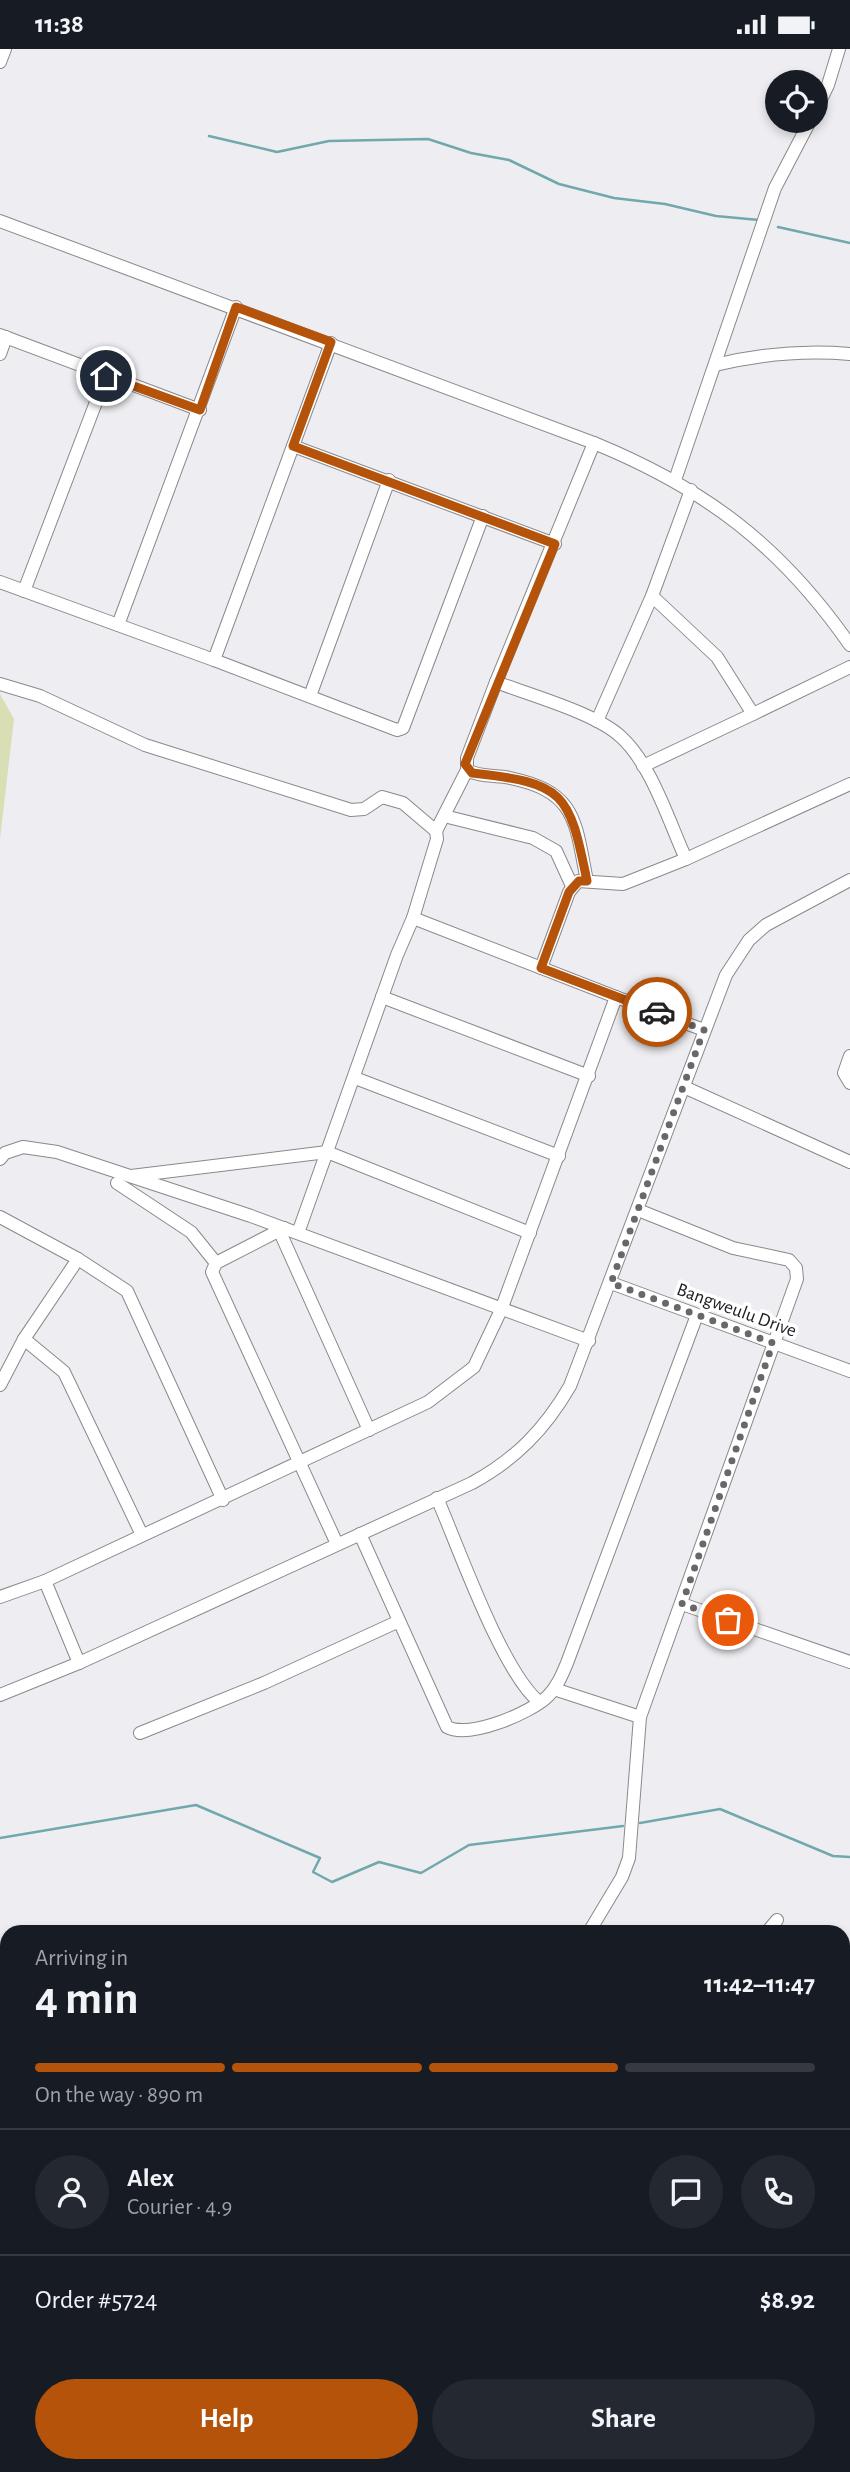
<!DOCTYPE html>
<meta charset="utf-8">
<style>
:root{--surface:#171b24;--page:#242831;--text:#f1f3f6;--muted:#9ea1a6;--line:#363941;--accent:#b45309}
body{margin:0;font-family:"Alegreya Sans",sans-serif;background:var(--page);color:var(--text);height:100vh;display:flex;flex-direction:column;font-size:26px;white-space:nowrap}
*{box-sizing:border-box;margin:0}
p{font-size:23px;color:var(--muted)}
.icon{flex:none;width:38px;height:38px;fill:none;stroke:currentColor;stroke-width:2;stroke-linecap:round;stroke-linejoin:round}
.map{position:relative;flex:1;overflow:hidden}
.sheet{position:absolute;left:0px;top:1876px;width:850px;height:548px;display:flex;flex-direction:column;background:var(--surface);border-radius:21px 21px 0 0;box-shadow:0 4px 10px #0003}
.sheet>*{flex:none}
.tools{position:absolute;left:765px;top:21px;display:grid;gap:14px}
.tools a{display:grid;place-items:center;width:63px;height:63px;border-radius:50%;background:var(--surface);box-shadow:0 4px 10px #0003;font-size:35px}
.pin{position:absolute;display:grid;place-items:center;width:60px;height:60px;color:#fff;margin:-30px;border:4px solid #fff;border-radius:50%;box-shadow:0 2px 7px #0007}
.courier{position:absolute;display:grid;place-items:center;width:70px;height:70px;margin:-35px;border:5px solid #b45309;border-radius:50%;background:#fff;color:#222;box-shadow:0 2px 9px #0007}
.head em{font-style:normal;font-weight:700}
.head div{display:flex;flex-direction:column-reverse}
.head{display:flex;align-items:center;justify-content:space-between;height:119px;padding:0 35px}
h1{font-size:46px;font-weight:700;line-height:52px}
.bar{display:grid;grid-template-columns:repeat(4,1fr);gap:10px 7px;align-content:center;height:84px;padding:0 35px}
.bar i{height:9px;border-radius:5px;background:var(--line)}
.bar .on{background:var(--accent)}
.bar p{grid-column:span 4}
.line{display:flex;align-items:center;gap:18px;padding:0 35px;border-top:2px solid var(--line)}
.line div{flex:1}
.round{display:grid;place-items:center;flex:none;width:74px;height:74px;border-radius:37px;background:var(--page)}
.action{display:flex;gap:14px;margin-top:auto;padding:14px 35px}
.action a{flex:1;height:80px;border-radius:42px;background:var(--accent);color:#fff;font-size:28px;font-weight:700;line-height:80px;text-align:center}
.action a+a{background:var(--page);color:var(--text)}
.status{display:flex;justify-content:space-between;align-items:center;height:49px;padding:0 35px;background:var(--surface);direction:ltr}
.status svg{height:19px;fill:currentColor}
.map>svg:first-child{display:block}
.green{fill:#d9deb4}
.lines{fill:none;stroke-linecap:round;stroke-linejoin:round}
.stream{stroke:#70a8ad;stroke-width:2.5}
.street-casing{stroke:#89888c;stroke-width:14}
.street{stroke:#fff;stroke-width:12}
.done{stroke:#68686b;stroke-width:7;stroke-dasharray:0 12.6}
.route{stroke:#b45309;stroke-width:9}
.labels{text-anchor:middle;stroke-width:7;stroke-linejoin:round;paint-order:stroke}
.street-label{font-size:19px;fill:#202022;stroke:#fff}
</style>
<div class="status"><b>11:38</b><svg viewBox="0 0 49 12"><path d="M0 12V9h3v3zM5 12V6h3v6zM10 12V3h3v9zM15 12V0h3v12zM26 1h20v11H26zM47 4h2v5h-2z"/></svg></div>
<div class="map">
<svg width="850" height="2423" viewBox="0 0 850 2423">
<rect width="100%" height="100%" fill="#eeeef2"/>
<polygon class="green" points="0,645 14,670 0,790"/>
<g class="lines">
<g class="stream">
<polyline points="209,87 277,103 329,92 428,90 471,104 509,111 559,135 614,149 665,155 716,167 759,171"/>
<polyline points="778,178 850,194"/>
<polyline points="640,1774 720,1760 833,1807 850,1808"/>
<polyline points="0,1789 196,1756 320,1809 313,1823 332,1833 379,1813 421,1824 469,1796 623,1777"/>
</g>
<g class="street-casing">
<g id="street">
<polyline points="0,13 5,0"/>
<polyline points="816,61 828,36 839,0"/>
<path d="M0,172L594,394C706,440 780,496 850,596"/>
<polyline points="0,286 200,361"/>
<polyline points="0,305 6,288"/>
<path d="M715,316C760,305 803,301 850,305"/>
<path d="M594,394L496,633C530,646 595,664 620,687C651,714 669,773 686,810L850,735"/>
<polyline points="293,397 555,495"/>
<polyline points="675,431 775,139 810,72"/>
<polyline points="0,533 214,611 331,294"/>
<polyline points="24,542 106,327"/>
<polyline points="652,547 717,608 753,665 850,618"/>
<polyline points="118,576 236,258"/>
<polyline points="214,611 397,681 403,679 483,467"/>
<polyline points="0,635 40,647 145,696 351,761 364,760 382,748 403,754 436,782 437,790 413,869"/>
<polyline points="310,647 389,431"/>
<polyline points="597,672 652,547 691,441"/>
<polyline points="643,717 753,665"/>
<path d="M467,721C479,728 496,726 510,729C577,743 575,772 587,832"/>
<polyline points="444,767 533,789 556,802 572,837"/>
<polyline points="436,782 467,721 467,709 496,633"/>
<polyline points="541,919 569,843 578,832 623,835 686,810"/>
<polyline points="382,948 589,1027"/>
<polyline points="850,1007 844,1024 850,1034"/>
<polyline points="355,1029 559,1107"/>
<polyline points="684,1038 850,1113"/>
<polyline points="0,1110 5,1104 23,1098 57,1103 251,1167 589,1292"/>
<polyline points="131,1127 327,1103 530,1184"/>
<polyline points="117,1134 191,1183 216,1214"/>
<polyline points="0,1168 78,1210 127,1242 223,1451"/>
<polyline points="284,1179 216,1214 212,1223 337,1495"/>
<polyline points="279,1181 369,1381"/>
<polyline points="298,1184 397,906 413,869 616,948"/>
<polyline points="611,1234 850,1322"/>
<polyline points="24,1290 64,1323 142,1486"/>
<polyline points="0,1336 24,1290 78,1210"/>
<path d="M437,1449C459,1499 501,1621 539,1653"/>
<path d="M360,1485L447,1678C469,1690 531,1664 548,1647C557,1638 562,1626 567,1614L697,1266"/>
<polyline points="45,1532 79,1614"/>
<polyline points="0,1548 45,1532 428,1353 474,1318 501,1261 616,948 704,981"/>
<polyline points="682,1555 850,1613"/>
<polyline points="554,1640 640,1668 797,1230 796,1219 789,1211 733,1199 638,1161"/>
<path d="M0,1646L79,1614L472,1434C516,1410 545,1380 570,1337L726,926L749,891L766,876L850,831"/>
<polyline points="140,1684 264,1634 397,1573"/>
<polyline points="589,1883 622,1828 629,1809 640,1668"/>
<polyline points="767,1883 777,1871"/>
<polyline points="844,2023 850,2013"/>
<polyline points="0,2032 7,2021"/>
<polyline points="844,2037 850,2038"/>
<polyline points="0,2165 7,2169"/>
<polyline points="844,2191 850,2196"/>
<polyline points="0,2222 7,2212"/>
<polyline points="0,2350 7,2354"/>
<polyline points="107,2417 117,2423"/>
<polyline points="362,2417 371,2423"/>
<polyline points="582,2417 591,2423"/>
<polyline points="145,2423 150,2417"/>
<polyline points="281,2423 285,2417"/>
<polyline points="413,2423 417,2417"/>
<polyline points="560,2423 564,2417"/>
</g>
</g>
<use href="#street" class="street"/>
</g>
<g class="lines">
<polyline class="done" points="657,963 704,981 611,1234 773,1294 682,1555 728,1571"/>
<path class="route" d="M106,327L200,361L236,258L331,293L293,397L555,495L465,715L472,724C565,734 569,743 587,832H579L569,843L541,919L657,963"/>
</g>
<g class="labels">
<g class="street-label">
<text transform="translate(737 1260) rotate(20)" y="7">Bangweulu Drive</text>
</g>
</g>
</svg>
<div class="tools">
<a><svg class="icon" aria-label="locate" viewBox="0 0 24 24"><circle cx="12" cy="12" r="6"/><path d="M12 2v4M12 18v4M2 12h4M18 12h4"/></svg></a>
</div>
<div class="pin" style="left:728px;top:1571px;background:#ea580c"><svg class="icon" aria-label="bag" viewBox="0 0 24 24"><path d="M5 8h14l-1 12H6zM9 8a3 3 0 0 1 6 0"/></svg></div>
<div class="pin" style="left:106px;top:327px;background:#1f2937"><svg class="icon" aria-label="home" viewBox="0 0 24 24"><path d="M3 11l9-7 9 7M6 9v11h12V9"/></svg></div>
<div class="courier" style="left:657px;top:963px"><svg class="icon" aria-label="car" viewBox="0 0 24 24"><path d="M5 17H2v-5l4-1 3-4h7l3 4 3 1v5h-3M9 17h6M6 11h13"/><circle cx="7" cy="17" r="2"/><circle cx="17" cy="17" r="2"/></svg></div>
<section class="sheet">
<div class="head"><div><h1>4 min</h1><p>Arriving in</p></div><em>11:42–11:47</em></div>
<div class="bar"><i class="on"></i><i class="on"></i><i class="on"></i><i></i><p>On the way · 890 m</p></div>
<div class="line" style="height:126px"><a class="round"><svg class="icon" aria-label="person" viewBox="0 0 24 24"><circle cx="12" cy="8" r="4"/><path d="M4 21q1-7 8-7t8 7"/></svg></a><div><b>Alex</b><p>Courier · 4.9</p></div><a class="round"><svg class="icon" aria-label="chat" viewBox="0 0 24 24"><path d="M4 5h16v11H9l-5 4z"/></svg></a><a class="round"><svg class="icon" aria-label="phone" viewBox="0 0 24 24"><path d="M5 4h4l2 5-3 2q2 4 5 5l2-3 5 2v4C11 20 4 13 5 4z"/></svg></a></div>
<div class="line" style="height:91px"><div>Order #5724</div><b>$8.92</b></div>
<div class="action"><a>Help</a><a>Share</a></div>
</section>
</div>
